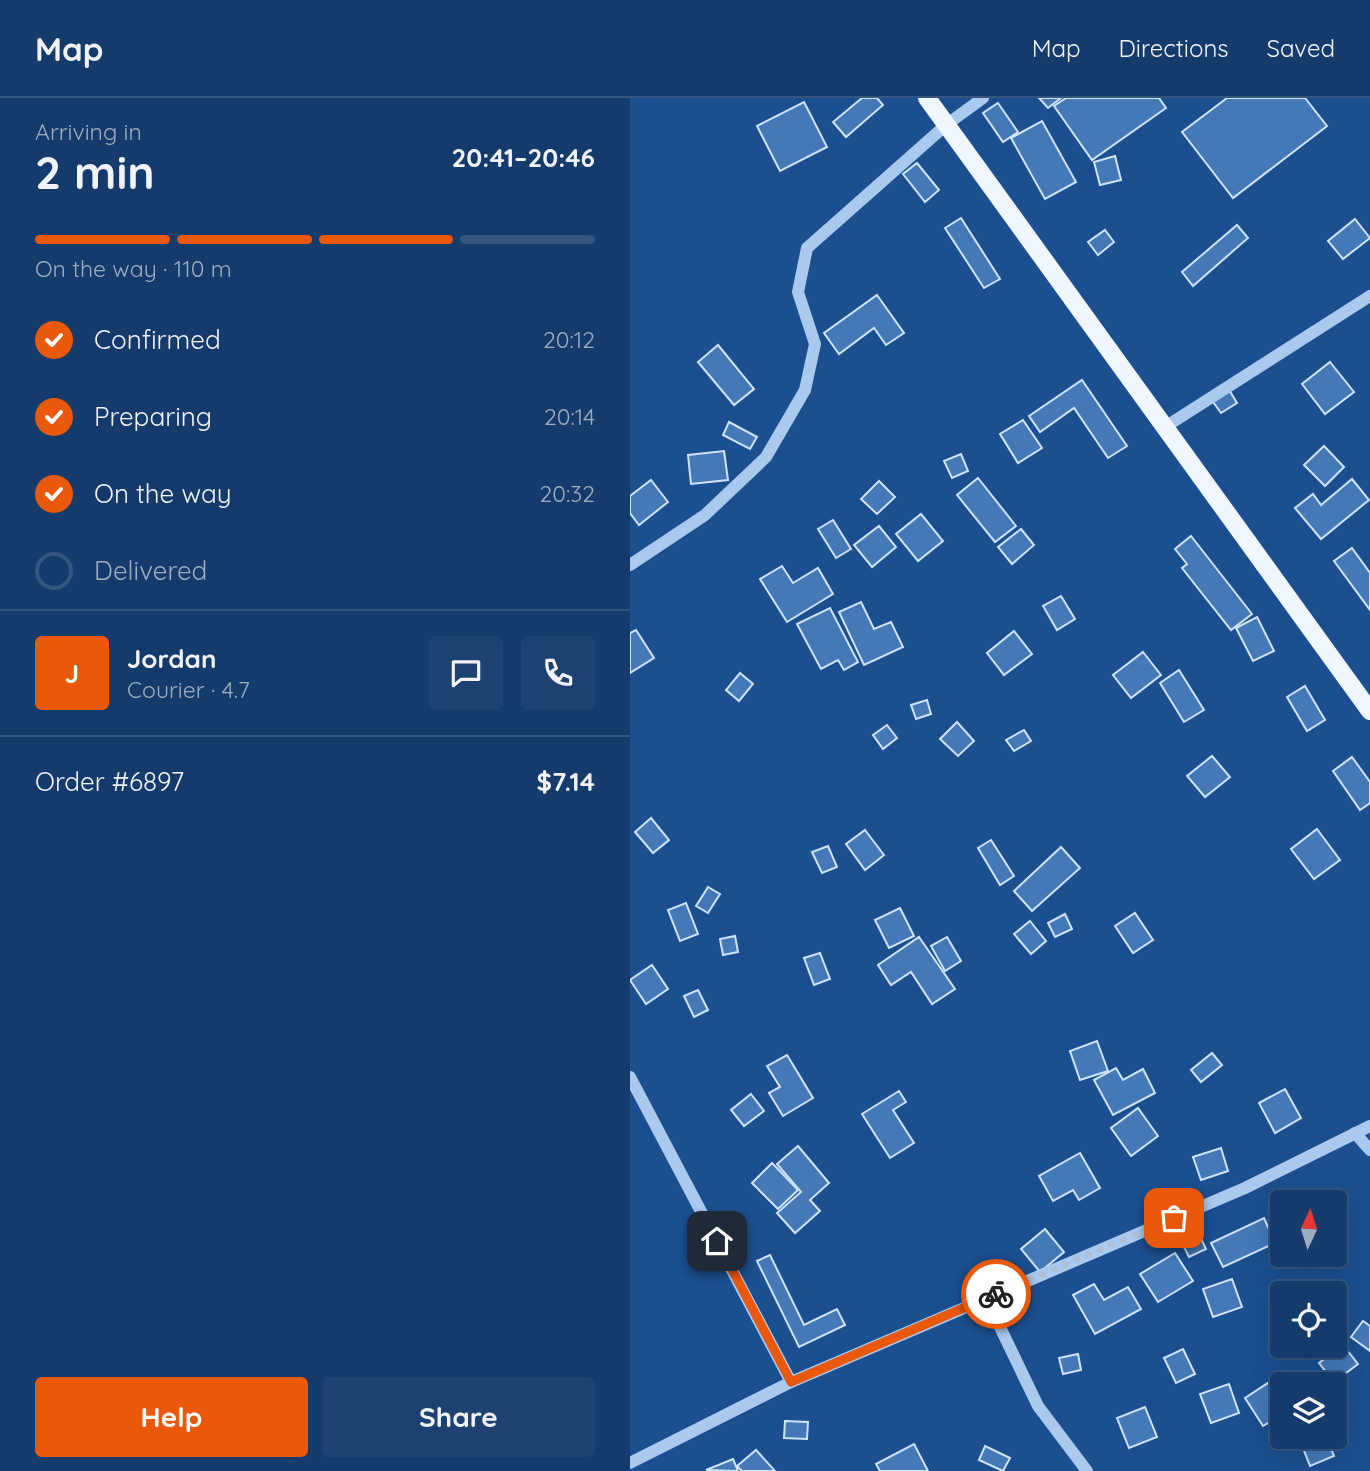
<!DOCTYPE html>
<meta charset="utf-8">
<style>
:root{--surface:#143b6b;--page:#1d4271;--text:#f1f3f6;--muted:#9dadc1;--line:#33557e;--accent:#ea580c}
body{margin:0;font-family:Quicksand,sans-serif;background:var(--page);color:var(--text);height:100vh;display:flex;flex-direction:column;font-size:26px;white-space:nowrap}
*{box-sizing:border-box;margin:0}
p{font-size:23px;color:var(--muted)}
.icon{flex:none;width:38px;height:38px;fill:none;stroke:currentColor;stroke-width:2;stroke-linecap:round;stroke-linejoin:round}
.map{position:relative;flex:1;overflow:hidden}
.details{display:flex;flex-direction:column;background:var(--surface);width:630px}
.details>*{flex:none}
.needle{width:46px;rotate:4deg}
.controls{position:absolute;left:640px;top:1092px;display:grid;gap:14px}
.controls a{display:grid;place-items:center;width:77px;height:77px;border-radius:7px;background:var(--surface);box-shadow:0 7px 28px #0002,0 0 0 2px var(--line);font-size:35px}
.pin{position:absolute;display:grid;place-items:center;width:60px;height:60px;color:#fff;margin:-30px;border-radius:14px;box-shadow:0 4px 10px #0006}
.courier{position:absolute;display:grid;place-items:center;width:70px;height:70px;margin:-35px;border:5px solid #ea580c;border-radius:50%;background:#fff;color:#222;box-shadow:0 2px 9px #0007}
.head em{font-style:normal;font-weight:700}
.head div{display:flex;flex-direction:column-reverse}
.head{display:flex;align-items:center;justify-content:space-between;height:119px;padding:0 35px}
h1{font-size:46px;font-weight:700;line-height:52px}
.bar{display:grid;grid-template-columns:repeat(4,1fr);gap:10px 7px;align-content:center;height:84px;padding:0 35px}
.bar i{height:9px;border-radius:5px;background:var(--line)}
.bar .active{background:var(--accent)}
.bar p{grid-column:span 4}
.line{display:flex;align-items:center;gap:18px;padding:0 35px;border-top:2px solid var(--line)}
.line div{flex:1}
.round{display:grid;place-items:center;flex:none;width:74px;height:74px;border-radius:7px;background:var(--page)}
ol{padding:0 35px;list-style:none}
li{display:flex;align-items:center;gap:21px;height:77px}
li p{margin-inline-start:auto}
li .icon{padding:7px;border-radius:50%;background:var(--accent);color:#fff;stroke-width:4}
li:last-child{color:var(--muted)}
li i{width:38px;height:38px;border:4px solid var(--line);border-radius:50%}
.button{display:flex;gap:14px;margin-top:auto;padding:14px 35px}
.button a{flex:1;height:80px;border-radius:7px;background:var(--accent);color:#fff;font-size:28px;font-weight:700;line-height:80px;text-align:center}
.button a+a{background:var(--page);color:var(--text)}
header{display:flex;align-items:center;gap:42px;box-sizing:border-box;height:98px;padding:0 35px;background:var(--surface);border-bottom:2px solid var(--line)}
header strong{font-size:33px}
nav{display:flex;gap:38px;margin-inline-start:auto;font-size:24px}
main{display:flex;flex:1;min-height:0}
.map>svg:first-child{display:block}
.building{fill:#4478b7;stroke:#cfe3fa;stroke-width:2}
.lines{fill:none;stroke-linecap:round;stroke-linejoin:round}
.minor{stroke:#a9c9ee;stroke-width:12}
.major{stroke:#f0f6ff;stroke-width:18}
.done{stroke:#afc1d8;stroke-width:7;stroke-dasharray:0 12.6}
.route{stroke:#ea580c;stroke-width:9}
</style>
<header>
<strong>Map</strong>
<nav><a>Map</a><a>Directions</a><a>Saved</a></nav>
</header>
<main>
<section class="details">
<div class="head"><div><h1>2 min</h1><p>Arriving in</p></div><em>20:41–20:46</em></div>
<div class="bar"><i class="active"></i><i class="active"></i><i class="active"></i><i></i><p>On the way · 110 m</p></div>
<ol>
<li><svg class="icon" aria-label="check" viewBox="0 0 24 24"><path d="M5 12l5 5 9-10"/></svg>Confirmed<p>20:12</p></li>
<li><svg class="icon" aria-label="check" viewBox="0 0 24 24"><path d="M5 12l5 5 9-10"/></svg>Preparing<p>20:14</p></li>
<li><svg class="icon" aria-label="check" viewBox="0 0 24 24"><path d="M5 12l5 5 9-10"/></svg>On the way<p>20:32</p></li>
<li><i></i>Delivered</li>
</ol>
<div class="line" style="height:126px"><b class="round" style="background:var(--accent);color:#fff">J</b><div><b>Jordan</b><p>Courier · 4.7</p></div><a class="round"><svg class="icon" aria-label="chat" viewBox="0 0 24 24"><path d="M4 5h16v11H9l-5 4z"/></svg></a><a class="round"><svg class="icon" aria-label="phone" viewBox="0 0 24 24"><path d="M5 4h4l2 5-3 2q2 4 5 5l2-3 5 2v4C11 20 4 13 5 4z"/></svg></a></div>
<div class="line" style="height:91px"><div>Order #6897</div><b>$7.14</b></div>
<div class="button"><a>Help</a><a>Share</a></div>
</section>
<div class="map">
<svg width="740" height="1373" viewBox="0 0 740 1373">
<rect width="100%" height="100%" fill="#1b4f8f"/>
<g class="building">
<polygon points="232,0 247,0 253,7 216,39 203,24"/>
<polygon points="409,0 431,0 418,10"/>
<polygon points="436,0 529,0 536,10 462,62 424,8"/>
<polygon points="597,0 675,0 697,28 603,100 552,34"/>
<polygon points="174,4 197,49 150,73 127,28"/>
<polygon points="368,5 388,34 373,44 353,15"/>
<polygon points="412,23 446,84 415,101 381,40"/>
<polygon points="485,58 491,82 470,87 464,64"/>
<polygon points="287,65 309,92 295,104 273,76"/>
<polygon points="331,120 370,181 354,190 315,130"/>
<polygon points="725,121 740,140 713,161 698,143"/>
<polygon points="607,127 618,140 563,188 552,174"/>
<polygon points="475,132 484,144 468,157 458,144"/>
<polygon points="247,197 274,235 256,247 244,230 209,256 194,235"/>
<polygon points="88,247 124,291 104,307 68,264"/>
<polygon points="700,264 724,294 695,316 672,286"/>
<polygon points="452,282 497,348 478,360 444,310 410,334 399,318"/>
<polygon points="598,290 607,305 591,315 581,301"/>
<polygon points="393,322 412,350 388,365 370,336"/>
<polygon points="99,324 127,339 120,351 93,337"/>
<polygon points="694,348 714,369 695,388 674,367"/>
<polygon points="94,353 98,382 61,386 58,357"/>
<polygon points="331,356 338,373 322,380 314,363"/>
<polygon points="348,380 386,428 365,444 327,397"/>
<polygon points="722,381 739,402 691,441 665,410 683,396 691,407"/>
<polygon points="21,382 38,404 9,427 0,415 0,398"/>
<polygon points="249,383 265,399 247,416 231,401"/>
<polygon points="291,416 313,443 288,463 266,436"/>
<polygon points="203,422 221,451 206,460 188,431"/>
<polygon points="249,428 266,449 242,469 224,447"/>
<polygon points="391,431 404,447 382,466 368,449"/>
<polygon points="561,438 622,516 601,532 552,470 557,466 545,451"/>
<polygon points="722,450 740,475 740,512 704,463"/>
<polygon points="152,468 163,485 188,470 203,496 157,524 130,481"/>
<polygon points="431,498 445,521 427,532 413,508"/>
<polygon points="231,504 244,531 261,524 273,549 234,567 209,514"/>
<polygon points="200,510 228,564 214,572 208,562 191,571 167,526"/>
<polygon points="627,519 644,553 623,563 606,530"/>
<polygon points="6,532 24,560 0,575 0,535"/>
<polygon points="384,533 402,556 374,577 357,555"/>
<polygon points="513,554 531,577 501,600 483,577"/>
<polygon points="549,572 574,612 554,624 530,585"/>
<polygon points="110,575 123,586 109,603 96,592"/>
<polygon points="675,588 695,622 677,633 657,599"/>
<polygon points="297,602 301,616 286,621 281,607"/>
<polygon points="327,624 344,643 328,658 310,641"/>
<polygon points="257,627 267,640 253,651 243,637"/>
<polygon points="394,632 401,643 384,653 376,642"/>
<polygon points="582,658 600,679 575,699 557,678"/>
<polygon points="722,659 740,684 740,705 730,712 703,673"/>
<polygon points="21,720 39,742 23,755 5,734"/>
<polygon points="687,731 710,762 684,781 661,751"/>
<polygon points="235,732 254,757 235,772 216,746"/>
<polygon points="361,742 384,778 370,787 348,750"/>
<polygon points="198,748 207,769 192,775 182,754"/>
<polygon points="431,749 450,770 402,813 384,793"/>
<polygon points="78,789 90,796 78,815 66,808"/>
<polygon points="56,805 68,836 50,843 38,812"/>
<polygon points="270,810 284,838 259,850 245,822"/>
<polygon points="505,815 523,842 503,855 485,828"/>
<polygon points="435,816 442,831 425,839 418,825"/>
<polygon points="400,823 416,843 401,856 384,836"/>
<polygon points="105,838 108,854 93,857 90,841"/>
<polygon points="289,839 325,891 302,906 281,874 261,887 248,867"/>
<polygon points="317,839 331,863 315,873 301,848"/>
<polygon points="190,855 200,881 184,887 174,860"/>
<polygon points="22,867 38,891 16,906 0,882"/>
<polygon points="68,892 78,912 64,919 54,898"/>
<polygon points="467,943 478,973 450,982 440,953"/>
<polygon points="582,955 592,967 571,984 561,972"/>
<polygon points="157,957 183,1000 153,1018 139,995 150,989 137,968"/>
<polygon points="486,970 493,982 513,971 525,995 483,1017 464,982"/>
<polygon points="655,991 671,1020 645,1035 629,1005"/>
<polygon points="269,993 276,1004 263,1012 284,1045 260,1060 232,1016"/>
<polygon points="121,996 134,1013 114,1028 101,1012"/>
<polygon points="508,1010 528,1038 501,1058 481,1030"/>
<polygon points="168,1048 199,1085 180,1102 190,1113 165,1135 147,1115 171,1094 147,1066"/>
<polygon points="591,1050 598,1073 571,1082 563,1059"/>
<polygon points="450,1055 470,1090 449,1102 443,1092 423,1103 409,1078"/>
<polygon points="142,1065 168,1092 148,1111 122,1085"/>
<polygon points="699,1098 700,1104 669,1104 669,1102"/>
<polygon points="634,1120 645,1145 593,1169 581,1145"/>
<polygon points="415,1131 434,1154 410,1174 391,1151"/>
<polygon points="568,1134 576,1151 559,1159 551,1143"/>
<polygon points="545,1155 563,1183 528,1204 510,1176"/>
<polygon points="140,1157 174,1227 207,1211 215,1227 169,1249 127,1163"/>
<polygon points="602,1181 612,1209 583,1219 573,1191"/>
<polygon points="464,1186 474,1202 498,1189 511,1211 465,1236 443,1197"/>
<polygon points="733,1223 740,1228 740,1253 721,1239"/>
<polygon points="713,1247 728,1266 704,1284 689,1265"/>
<polygon points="553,1251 565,1276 546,1285 534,1260"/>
<polygon points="448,1256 451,1272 433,1276 429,1260"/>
<polygon points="647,1279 653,1288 653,1316 633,1328 615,1300"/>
<polygon points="599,1286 609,1315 581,1325 570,1296"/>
<polygon points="515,1309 527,1339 499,1350 487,1320"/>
<polygon points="155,1323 178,1324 177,1341 154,1340"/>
<polygon points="697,1341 704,1358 680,1368 673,1350"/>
<polygon points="284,1346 298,1373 250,1373 246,1366"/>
<polygon points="355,1348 380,1360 373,1373 349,1362"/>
<polygon points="126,1352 145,1373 112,1373 107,1368"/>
<polygon points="103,1361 108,1373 76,1372"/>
</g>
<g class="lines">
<g class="minor">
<polyline points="535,329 740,198"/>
<polyline points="0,467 75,417 136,359 175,292 185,246 168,194 177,150 316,27 353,0"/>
<polyline points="0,979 161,1284"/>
<polyline points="725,1035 740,1052"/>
<polyline points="356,1200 408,1308 457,1373"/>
<polyline points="0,1365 161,1284 615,1090 740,1028"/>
</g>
<polyline class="major" points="297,0 740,613"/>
</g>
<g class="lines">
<polyline class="done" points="366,1196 544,1120"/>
<polyline class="route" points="87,1143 161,1284 366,1196"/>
</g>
</svg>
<div class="controls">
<a><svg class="needle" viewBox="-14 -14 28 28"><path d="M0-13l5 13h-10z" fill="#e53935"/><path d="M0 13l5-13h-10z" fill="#9dadc1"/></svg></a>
<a><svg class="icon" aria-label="locate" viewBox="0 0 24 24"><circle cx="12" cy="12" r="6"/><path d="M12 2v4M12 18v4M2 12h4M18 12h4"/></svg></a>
<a><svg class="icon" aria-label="layers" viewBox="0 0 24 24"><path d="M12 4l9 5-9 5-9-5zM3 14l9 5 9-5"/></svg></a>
</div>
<div class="pin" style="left:544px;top:1120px;background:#ea580c"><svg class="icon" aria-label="bag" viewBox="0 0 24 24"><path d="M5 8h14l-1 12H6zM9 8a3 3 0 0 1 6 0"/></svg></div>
<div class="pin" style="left:87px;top:1143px;background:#1f2937"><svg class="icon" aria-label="home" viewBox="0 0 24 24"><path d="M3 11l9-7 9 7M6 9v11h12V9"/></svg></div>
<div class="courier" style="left:366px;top:1196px"><svg class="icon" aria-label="bike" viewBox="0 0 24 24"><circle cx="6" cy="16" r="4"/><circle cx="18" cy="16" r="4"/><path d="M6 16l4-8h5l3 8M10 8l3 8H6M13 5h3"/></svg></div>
</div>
</main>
